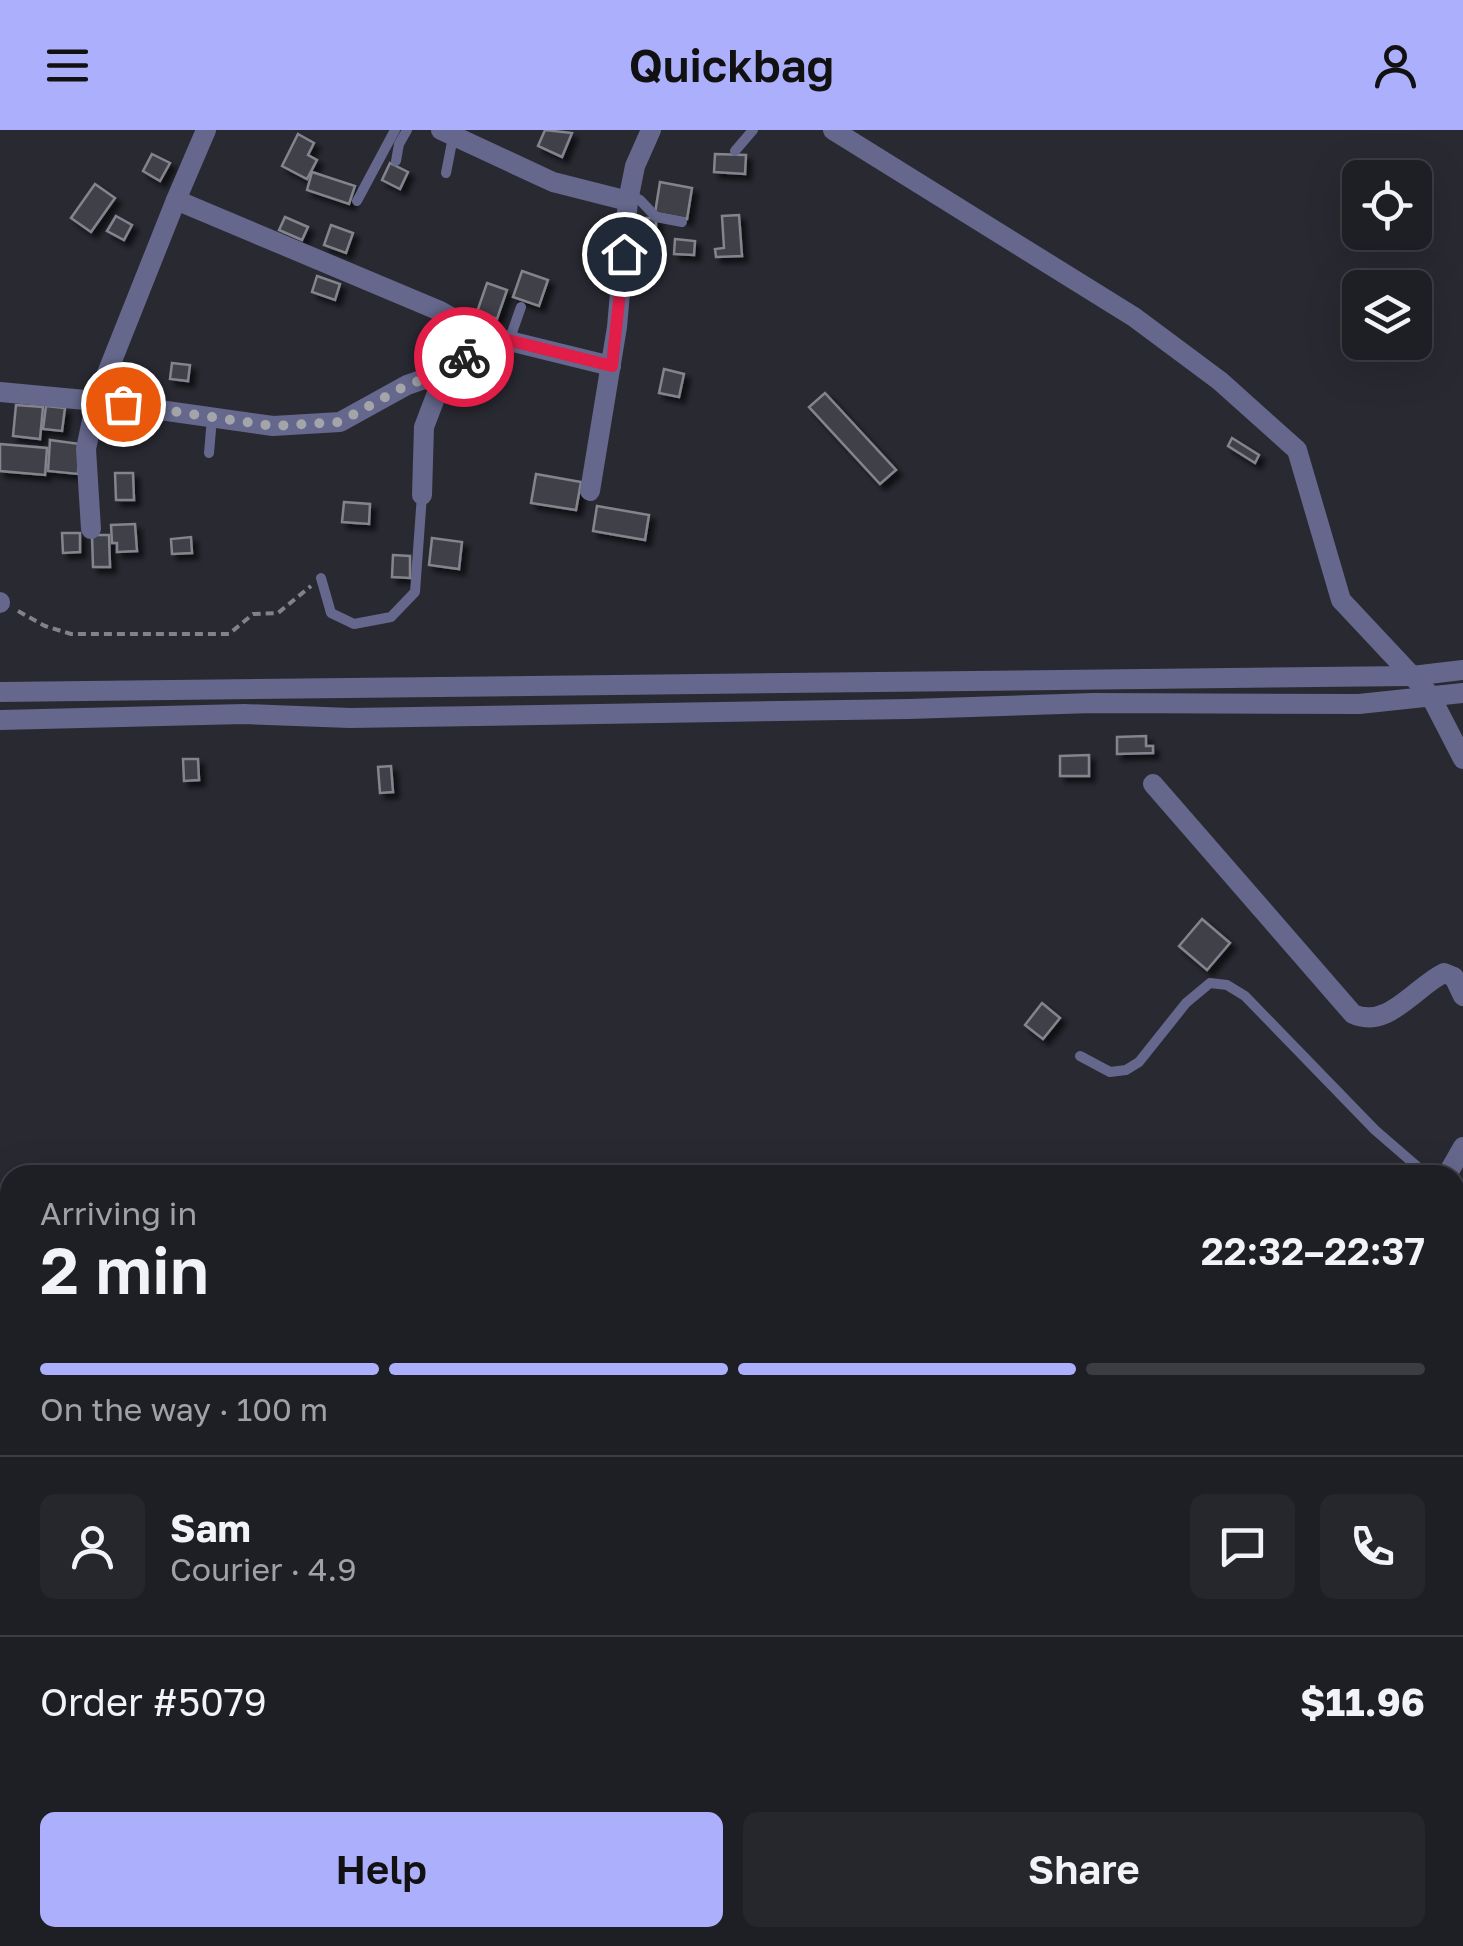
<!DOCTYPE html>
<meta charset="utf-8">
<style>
:root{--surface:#1e1f25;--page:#26272d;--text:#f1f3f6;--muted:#a1a2a7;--line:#3c3d42;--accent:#acaffb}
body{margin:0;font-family:"Golos Text",sans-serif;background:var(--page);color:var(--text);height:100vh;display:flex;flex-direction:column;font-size:38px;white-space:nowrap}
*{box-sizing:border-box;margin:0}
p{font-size:32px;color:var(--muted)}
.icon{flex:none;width:55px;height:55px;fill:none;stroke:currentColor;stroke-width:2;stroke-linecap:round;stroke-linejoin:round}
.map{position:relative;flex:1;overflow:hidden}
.side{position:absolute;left:0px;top:1035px;width:1465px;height:782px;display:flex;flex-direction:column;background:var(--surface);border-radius:30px 30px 0 0;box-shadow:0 10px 40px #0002,0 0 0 2px var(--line)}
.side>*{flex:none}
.buttons{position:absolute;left:1342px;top:30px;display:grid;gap:20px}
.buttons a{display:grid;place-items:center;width:90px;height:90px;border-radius:15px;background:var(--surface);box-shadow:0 10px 40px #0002,0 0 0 2px var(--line);font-size:50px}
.pin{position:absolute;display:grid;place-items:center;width:85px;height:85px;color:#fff;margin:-42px;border:5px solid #fff;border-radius:50%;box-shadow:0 2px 10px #0007}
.courier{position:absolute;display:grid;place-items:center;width:100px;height:100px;margin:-50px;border:8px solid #e11d48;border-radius:50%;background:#fff;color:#222;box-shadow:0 2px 12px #0007}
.summary em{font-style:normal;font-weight:600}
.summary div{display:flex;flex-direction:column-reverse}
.summary{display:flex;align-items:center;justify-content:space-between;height:170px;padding:0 40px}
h1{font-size:65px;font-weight:600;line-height:75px}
.bar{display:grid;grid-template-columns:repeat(4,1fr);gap:15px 10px;align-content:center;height:120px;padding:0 40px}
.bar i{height:12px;border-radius:8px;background:var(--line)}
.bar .selected{background:var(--accent)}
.bar p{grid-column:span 4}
.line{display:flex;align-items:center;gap:25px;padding:0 40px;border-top:2px solid var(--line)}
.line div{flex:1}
.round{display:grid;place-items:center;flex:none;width:105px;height:105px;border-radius:15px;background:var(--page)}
.cta{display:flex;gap:20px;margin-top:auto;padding:20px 40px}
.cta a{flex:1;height:115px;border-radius:15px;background:var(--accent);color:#111;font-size:40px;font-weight:600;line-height:115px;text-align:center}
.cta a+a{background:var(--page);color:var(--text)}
header{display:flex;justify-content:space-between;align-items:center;height:130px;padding:0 40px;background:var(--accent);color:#111;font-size:45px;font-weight:600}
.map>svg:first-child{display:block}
.building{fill:#41414a;stroke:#83848d;stroke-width:2.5;filter:url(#shadow)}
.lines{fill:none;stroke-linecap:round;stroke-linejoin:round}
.path{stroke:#82838a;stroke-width:4;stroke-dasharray:8 5;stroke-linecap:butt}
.service{stroke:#65678c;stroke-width:10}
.minor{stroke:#65678c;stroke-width:20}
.tertiary{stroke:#65678c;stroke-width:25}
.done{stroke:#a4a5ab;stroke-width:10;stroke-dasharray:0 18}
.route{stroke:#e11d48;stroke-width:12}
</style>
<header><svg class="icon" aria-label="menu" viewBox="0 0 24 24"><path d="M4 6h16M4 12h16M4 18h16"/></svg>Quickbag<svg class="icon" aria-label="person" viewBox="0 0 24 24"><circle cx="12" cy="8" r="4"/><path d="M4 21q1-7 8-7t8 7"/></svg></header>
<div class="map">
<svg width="1463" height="1816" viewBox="0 0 1463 1816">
<defs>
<filter id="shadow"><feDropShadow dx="5.5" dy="5.5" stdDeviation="2.5" flood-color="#0009"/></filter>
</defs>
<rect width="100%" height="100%" fill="#282931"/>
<g class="building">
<polygon points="545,0 572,3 562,27 538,16"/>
<polygon points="298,4 314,13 308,25 317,30 307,49 282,36"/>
<polygon points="152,24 170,33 160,51 143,41"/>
<polygon points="715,24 746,25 745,44 714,42"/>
<polygon points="390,33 408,42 400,59 382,50"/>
<polygon points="312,42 355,56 349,74 307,60"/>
<polygon points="660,52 692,58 687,89 655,83"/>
<polygon points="95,54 115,68 91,102 71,88"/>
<polygon points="739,85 742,126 716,127 715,119 724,118 722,86"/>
<polygon points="116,86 132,95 124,110 107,101"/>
<polygon points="285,87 308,97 302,110 279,100"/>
<polygon points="637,88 656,88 656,102 636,102"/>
<polygon points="331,95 353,103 346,123 324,115"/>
<polygon points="675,109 695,111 694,125 674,124"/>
<polygon points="522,141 548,150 539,176 513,167"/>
<polygon points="317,146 340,154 335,170 312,162"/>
<polygon points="487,153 507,160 497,189 477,182"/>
<polygon points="172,233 190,235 188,251 170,249"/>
<polygon points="664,239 684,244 679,267 659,263"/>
<polygon points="825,263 896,340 880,354 809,277"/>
<polygon points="16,275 43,277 40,309 13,306"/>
<polygon points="46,276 65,278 62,301 43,299"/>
<polygon points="113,288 130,290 129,305 111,303"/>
<polygon points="1232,308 1259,325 1255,333 1228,316"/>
<polygon points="50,310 80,314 78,344 48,341"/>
<polygon points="0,314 47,318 45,345 0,341"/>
<polygon points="115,343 133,343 134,370 116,370"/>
<polygon points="536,344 581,352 576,380 531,373"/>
<polygon points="344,372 370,374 369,394 342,392"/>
<polygon points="597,376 649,385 645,410 593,401"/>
<polygon points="135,394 137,421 117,422 117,413 112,413 111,395"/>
<polygon points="62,403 80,403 80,422 63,423"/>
<polygon points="92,405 109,405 110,437 93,437"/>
<polygon points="191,407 192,423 172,424 171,409"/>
<polygon points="432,408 462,412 459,439 429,435"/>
<polygon points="393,425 410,426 410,448 392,447"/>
<polygon points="1146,606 1146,616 1153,616 1153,623 1117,624 1117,607"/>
<polygon points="1089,625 1089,646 1060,646 1060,626"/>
<polygon points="183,629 198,629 199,650 184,651"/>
<polygon points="391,636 393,662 380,663 378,637"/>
<polygon points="1202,789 1230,813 1207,840 1179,816"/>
<polygon points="1042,873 1060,888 1043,909 1025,895"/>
<polygon points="1460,1482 1463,1486 1463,1513 1455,1521 1455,1487"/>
<polygon points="1462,1577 1463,1614 1455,1619 1455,1582"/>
<polygon points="698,1808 728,1808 732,1816 701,1816"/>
<polygon points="1059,1808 1095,1808 1098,1811 1090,1816 1064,1816"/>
<polygon points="1270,1808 1292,1808 1298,1816 1261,1816"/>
<polygon points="1296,1808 1377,1808 1365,1816 1303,1816"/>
</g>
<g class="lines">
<g class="path">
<polyline points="18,481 45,496 71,504 229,504 253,484 278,483 311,456"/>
<polyline points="329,1808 331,1816"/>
</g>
<g class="service">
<polyline points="735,21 753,0"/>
<polyline points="396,31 399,14 407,0"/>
<polyline points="446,43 453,7"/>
<polyline points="630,65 640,70 656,87 682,92"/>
<polyline points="357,71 395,0"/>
<polyline points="509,211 521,177"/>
<polyline points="209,323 212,288"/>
<polyline points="321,448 331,483 354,494 391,487 415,462 422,365"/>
<polyline points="1080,926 1110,942 1126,940 1139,932 1186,873 1210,853 1227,855 1245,866 1375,1000 1427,1045"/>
<polyline points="1005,1816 1012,1808"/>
</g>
<g class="minor">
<polyline points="206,0 176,70 440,181 487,208 509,211 611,236"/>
<polyline points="441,0 553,52 628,71"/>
<polyline points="833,0 1134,187 1220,251 1297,320 1341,470 1430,565 1463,629"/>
<polyline points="0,262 96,271 176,70"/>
<polyline points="590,361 617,197 628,71 635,36 651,0"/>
<polyline points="422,365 424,297 445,242"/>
<polyline points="91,399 86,319 96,271 273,296 340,292 407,255 445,242 487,208"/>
<polyline points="0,472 0,473"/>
<polyline points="0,562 1412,546 1463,540"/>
<polyline points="0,590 244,584 350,588 909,579 1093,573 1359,574 1463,563"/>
<path d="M1153,654L1353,884C1388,900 1416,856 1444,843L1454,847L1463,866"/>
<polyline points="1447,1045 1463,1017"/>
<polyline points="1455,1439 1463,1450"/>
<polyline points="1455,1667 1463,1678"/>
<polyline points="1455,1783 1463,1779"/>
<polyline points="152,1808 155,1816"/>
<polyline points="614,1808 617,1816"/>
<polyline points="745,1808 749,1816"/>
<polyline points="1045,1808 1053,1816"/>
<polyline points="1236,1808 1243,1816"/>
<polyline points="1392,1816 1408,1808"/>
</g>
<g class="tertiary">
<polyline points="1455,1283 1463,1293"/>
<polyline points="15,1816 52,1808"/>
</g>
</g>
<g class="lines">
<polyline class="done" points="123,274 273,296 340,292 407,255 446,242 464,227"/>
<polyline class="route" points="464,227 488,208 508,210 612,236 624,124"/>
</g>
</svg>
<div class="buttons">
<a><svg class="icon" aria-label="locate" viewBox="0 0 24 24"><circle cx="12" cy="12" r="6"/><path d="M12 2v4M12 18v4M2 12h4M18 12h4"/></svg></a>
<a><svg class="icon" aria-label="layers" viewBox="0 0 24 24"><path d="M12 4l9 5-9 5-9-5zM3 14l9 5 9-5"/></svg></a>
</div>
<div class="pin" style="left:123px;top:274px;background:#ea580c"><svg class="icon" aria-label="bag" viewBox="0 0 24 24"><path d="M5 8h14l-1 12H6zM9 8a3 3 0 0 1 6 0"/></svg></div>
<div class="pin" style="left:624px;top:124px;background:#1f2937"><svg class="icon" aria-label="home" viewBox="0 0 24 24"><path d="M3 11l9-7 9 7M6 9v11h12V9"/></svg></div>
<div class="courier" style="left:464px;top:227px"><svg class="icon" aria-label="bike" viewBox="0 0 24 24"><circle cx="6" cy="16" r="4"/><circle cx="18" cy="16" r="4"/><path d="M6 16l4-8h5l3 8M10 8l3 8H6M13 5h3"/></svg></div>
<section class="side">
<div class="summary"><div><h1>2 min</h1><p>Arriving in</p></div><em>22:32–22:37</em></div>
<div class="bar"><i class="selected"></i><i class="selected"></i><i class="selected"></i><i></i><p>On the way · 100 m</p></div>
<div class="line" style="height:180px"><a class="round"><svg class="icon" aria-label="person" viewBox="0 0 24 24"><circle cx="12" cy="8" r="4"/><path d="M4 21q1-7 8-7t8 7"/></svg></a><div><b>Sam</b><p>Courier · 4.9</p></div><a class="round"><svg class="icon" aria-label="chat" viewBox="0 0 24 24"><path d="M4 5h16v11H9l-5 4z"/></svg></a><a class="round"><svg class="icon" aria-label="phone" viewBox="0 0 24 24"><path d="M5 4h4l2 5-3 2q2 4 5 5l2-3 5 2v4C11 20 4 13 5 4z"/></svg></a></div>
<div class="line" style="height:130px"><div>Order #5079</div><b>$11.96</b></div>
<div class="cta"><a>Help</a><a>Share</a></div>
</section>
</div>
